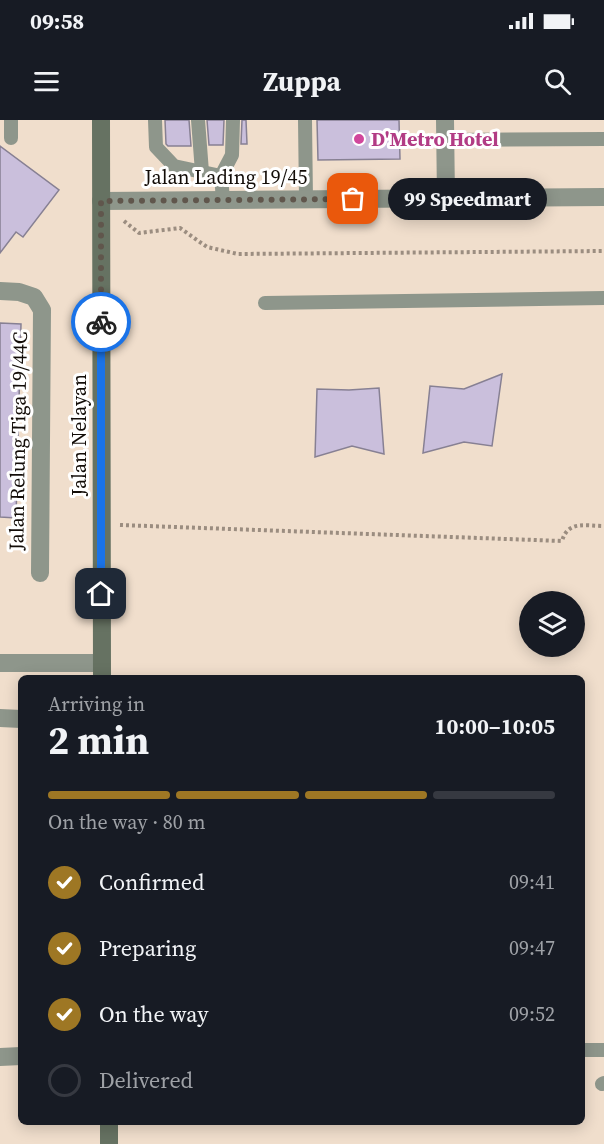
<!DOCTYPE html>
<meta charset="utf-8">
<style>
:root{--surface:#171b24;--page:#242831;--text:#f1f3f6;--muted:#9ea1a6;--line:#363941;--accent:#9e7724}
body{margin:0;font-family:"Source Serif 4",serif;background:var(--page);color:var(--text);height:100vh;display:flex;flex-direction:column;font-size:22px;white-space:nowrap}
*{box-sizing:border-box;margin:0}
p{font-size:20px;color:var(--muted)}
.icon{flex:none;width:33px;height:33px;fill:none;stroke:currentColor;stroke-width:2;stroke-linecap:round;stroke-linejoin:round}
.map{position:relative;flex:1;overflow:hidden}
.sheet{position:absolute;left:18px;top:555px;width:567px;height:450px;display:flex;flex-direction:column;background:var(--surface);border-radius:9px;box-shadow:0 3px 15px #0003}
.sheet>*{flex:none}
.controls{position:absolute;left:519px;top:471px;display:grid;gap:12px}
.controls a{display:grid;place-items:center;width:66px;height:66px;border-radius:50%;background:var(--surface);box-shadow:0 3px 15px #0003;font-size:30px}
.pin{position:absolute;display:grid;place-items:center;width:51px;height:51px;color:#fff;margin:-26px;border-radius:12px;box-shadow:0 3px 9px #0006}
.courier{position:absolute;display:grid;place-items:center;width:60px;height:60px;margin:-30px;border:4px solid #1a73e8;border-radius:50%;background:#fff;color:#222;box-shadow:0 2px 8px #0007}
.bubble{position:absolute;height:42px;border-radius:21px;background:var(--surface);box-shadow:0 3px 15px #0003;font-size:20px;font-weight:700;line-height:42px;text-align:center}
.overview em{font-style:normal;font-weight:700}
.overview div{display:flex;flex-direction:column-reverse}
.overview{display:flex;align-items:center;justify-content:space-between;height:102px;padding:0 30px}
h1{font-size:39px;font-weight:700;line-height:45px}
.bar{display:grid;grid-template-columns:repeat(4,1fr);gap:9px 6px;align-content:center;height:72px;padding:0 30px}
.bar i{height:8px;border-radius:4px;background:var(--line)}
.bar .on{background:var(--accent)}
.bar p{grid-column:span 4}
ol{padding:0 30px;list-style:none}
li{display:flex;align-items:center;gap:18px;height:66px}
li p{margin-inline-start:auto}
li .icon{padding:6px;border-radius:50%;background:var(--accent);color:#fff;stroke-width:4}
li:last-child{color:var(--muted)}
li i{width:33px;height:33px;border:3px solid var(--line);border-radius:50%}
.status{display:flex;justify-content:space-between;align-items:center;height:42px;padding:0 30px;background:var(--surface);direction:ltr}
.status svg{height:16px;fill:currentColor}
header{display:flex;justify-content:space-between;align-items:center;height:78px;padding:0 30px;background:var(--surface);font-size:27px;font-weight:700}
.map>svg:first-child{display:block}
.building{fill:#cabfdc;stroke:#878093;stroke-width:1.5}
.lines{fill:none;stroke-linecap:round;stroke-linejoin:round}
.path{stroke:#9b8d80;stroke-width:4;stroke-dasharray:3 3;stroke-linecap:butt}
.lane{stroke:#8e968b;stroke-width:14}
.street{stroke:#8e968b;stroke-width:18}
.secondary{stroke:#667262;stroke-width:18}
.done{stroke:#60564c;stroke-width:6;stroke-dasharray:0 10.8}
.route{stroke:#1a73e8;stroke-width:8}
.hotel-dot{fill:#d1479c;stroke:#fff;stroke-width:2}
.labels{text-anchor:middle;stroke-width:6;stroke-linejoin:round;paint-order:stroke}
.hotel-label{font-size:20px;font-weight:bold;fill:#b23c85;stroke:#fff;text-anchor:start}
.street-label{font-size:20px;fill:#120c07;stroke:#fff}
</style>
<div class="status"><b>09:58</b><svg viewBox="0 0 49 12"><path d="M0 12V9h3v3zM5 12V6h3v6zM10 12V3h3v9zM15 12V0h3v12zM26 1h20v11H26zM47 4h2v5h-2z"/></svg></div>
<header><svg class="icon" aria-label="menu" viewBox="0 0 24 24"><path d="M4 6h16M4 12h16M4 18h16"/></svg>Zuppa<svg class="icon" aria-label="search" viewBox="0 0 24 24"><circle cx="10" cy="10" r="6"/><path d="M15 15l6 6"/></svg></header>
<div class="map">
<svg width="604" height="1024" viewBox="0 0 604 1024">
<rect width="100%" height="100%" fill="#f0decc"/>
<g class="building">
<polygon points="165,0 189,0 191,26 168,26 166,24"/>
<polygon points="207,0 224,0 223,25 209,25"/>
<polygon points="242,0 246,0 247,24 241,24"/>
<polygon points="317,0 399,0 400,39 318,40"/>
<polygon points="0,26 59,70 23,117 16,112 0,133"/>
<polygon points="0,203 21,204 16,398 0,397"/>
<polygon points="502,254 492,326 464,322 423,333 430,266 464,269"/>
<polygon points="379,268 384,334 352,326 315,337 317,269 349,270"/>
</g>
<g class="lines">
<g class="path">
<polyline points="124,101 139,113 180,108 207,127 238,134 604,131"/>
<path d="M120,405L562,421C568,400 586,406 604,406"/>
</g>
<g class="lane">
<polyline points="11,0 11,18"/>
<polyline points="155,0 156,27 174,46 221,56"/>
<polyline points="198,0 202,52"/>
<polyline points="305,0 306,79"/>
<polyline points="446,20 604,19"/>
<polyline points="223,80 221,56 232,35 233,0"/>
<polyline points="265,183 604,178"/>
<polyline points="582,930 604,930"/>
<polyline points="602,964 604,963"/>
</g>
<g class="street">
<polyline points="445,0 446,78"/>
<polyline points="101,81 604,77"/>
<polyline points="0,171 19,172 34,177 42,190 40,453"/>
<polyline points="0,543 101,543"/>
<polyline points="0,598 21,599"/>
<polyline points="0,937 21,936"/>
</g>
<g class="secondary">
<polyline points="101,0 102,558"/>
<polyline points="109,1024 109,1002"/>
</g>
</g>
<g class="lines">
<polyline class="done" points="101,202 101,81 353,79"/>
<polyline class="route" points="101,202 101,474"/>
</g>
<circle class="hotel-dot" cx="359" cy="19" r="6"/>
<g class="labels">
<g class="hotel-label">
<text x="371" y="26">D'Metro Hotel</text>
</g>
<g class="street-label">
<text x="226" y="64">Jalan Lading 19/45</text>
<text transform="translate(79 315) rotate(-90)" y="7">Jalan Nelayan</text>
<text transform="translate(18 321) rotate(-89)" y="7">Jalan Relung Tiga 19/44C</text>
</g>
</g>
</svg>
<div class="controls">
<a><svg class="icon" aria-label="layers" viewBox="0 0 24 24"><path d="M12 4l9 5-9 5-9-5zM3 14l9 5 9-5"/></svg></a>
</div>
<div class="pin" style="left:353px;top:79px;background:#ea580c"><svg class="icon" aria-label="bag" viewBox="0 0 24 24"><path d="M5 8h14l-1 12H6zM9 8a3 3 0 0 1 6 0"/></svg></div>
<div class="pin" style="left:101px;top:474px;background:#1f2937"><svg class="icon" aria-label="home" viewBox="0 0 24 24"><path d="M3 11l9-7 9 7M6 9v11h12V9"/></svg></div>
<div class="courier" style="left:101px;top:202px"><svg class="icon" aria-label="bike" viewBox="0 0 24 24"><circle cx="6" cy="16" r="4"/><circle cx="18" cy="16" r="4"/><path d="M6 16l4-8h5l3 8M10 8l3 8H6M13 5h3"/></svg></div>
<div class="bubble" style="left:388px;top:58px;width:159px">99 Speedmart</div>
<section class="sheet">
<div class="overview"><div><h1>2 min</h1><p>Arriving in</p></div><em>10:00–10:05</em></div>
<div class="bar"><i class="on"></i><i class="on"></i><i class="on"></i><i></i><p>On the way · 80 m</p></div>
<ol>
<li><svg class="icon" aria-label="check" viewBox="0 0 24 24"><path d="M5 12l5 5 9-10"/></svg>Confirmed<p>09:41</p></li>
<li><svg class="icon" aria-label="check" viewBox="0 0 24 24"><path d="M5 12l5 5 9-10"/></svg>Preparing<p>09:47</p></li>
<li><svg class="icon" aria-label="check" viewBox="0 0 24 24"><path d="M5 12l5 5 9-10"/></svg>On the way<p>09:52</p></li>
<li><i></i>Delivered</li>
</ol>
</section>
</div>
